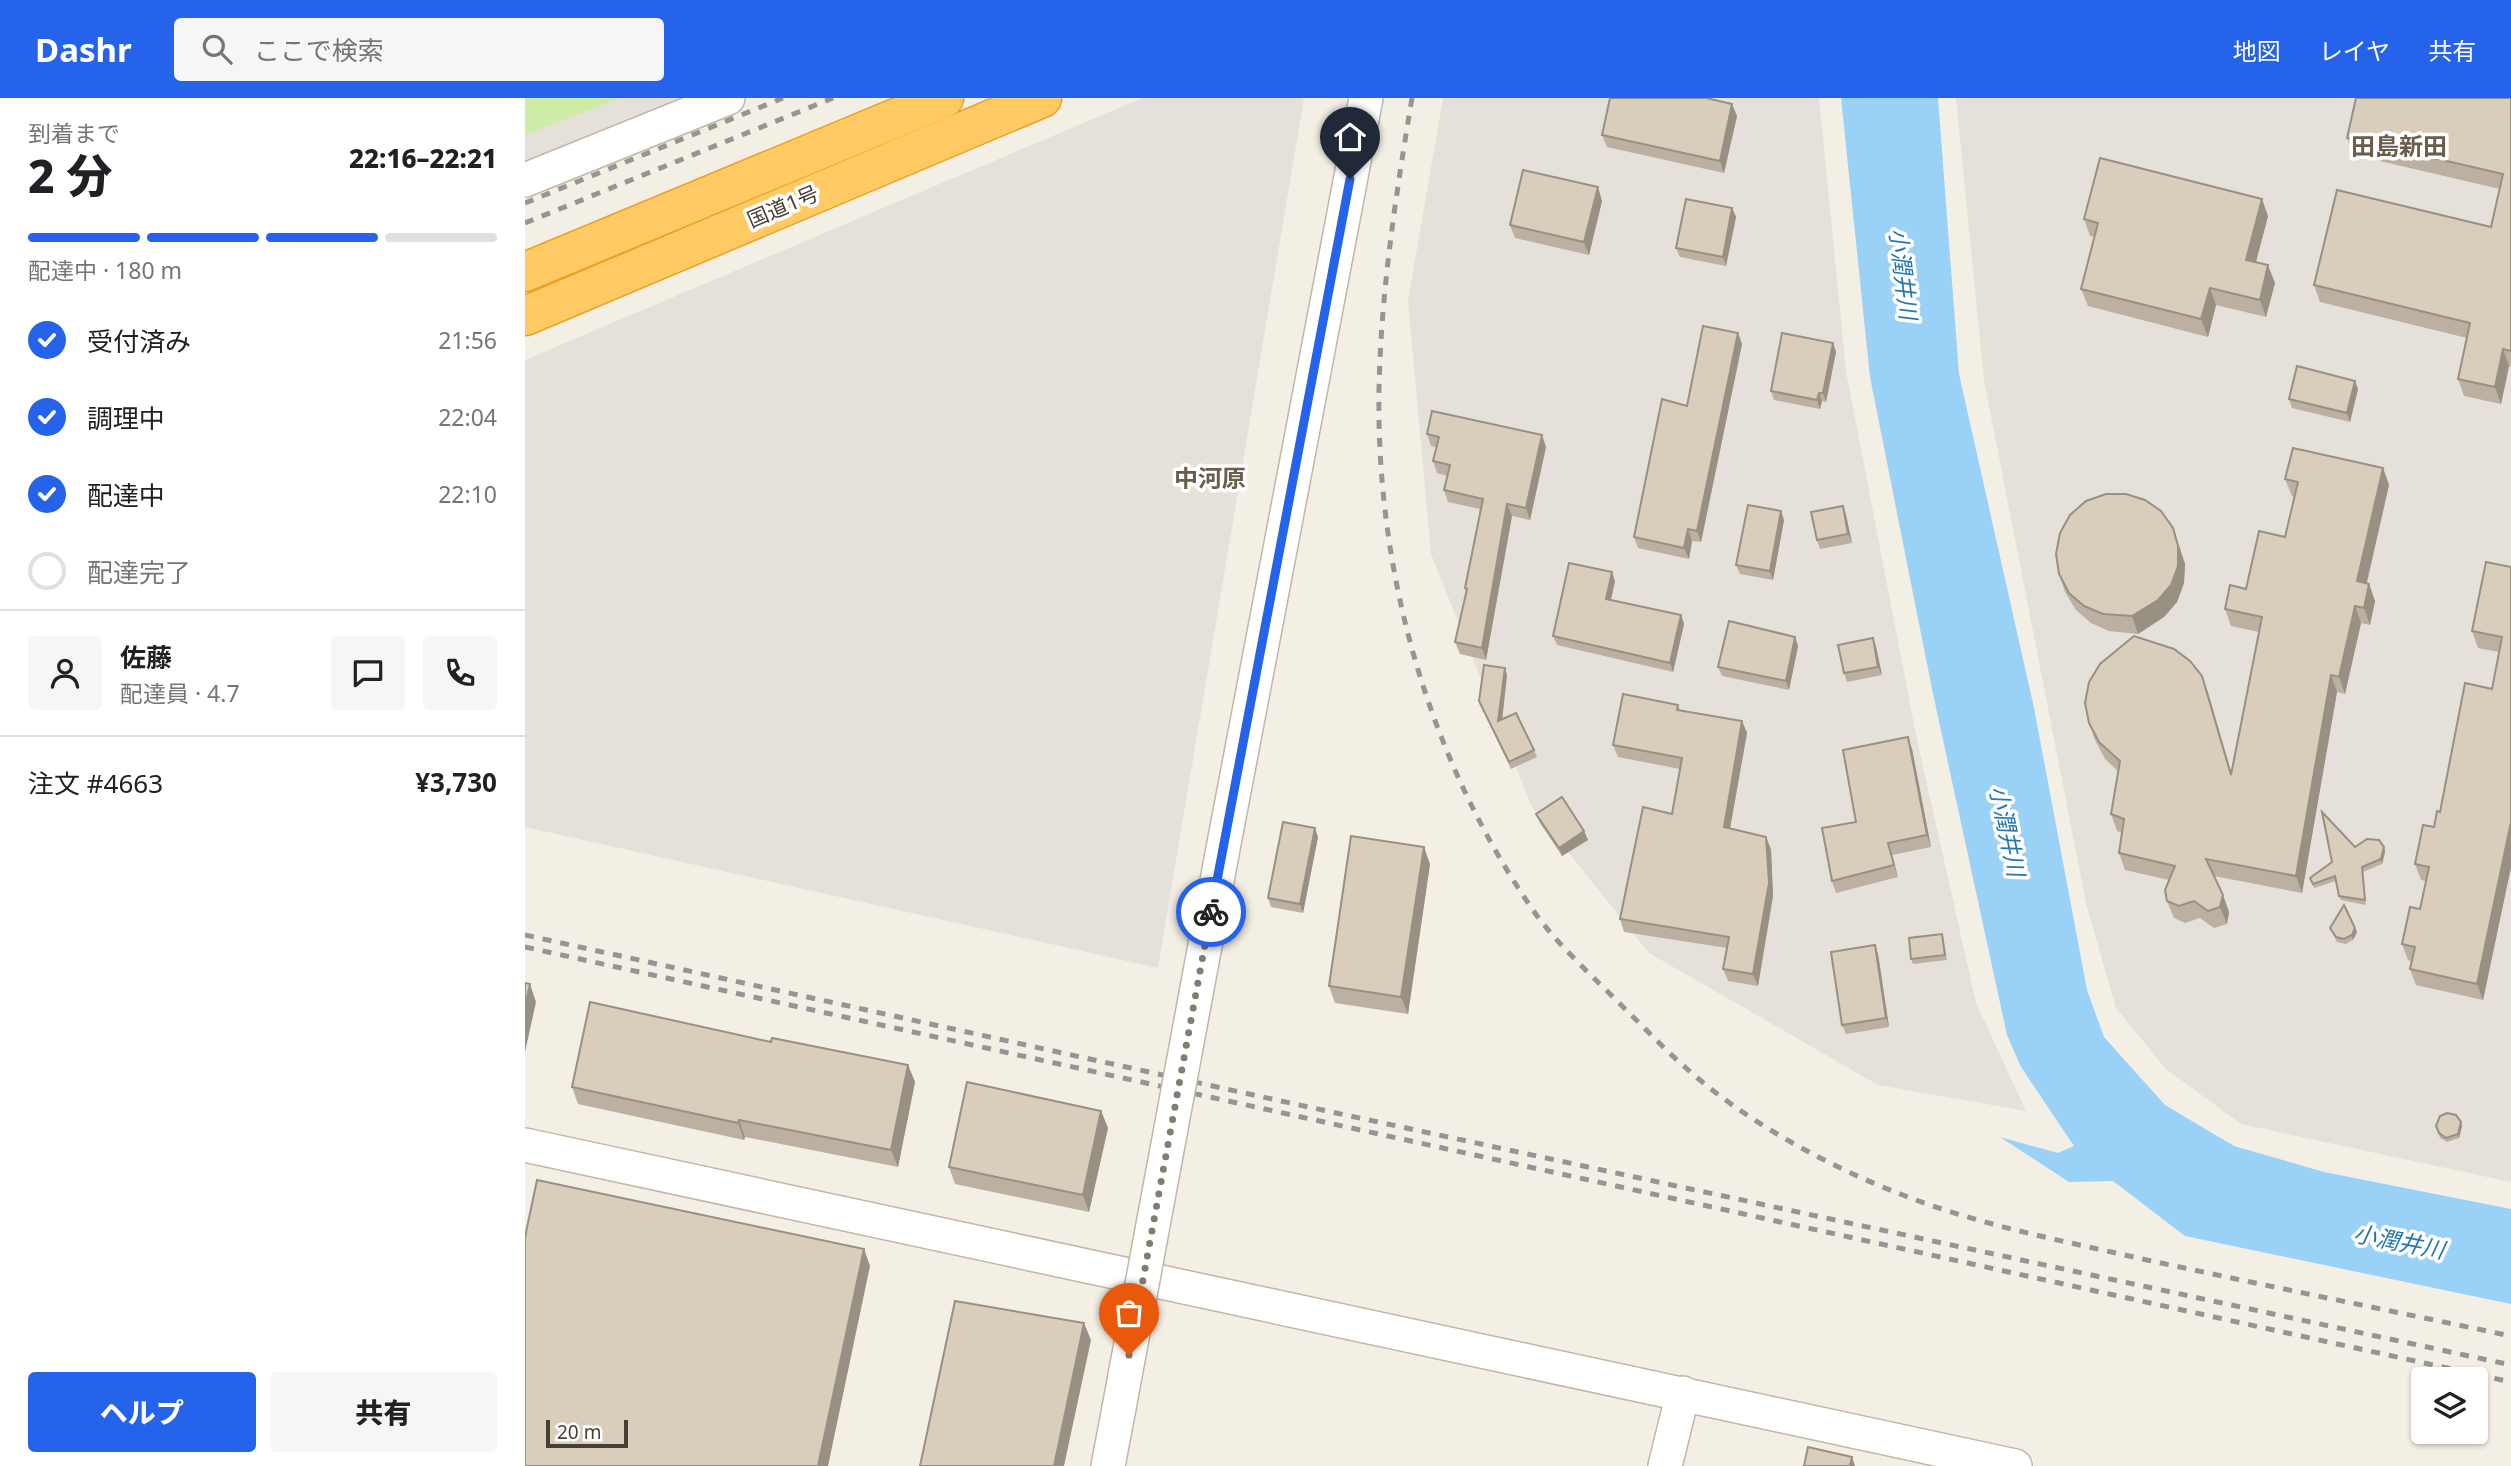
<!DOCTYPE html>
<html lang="ja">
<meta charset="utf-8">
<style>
:root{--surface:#fff;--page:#f6f6f6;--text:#202124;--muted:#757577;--line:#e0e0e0;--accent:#2563eb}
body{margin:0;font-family:"Noto Sans","Noto Sans JP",sans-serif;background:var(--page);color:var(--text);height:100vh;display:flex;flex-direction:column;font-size:26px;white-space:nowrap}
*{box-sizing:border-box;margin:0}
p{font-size:23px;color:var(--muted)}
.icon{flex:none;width:38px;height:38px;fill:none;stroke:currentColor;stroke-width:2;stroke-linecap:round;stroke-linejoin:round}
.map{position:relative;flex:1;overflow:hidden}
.sheet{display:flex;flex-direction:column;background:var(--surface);width:525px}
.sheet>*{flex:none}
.tools{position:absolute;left:1886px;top:1269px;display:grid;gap:14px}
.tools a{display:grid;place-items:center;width:77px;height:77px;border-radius:7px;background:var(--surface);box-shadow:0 2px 5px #0004;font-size:35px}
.scale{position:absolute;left:21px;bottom:18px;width:82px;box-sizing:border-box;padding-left:7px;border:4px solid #463f33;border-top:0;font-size:19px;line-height:24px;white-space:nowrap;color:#463f33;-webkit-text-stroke:5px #fff;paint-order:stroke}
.pin{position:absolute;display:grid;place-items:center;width:60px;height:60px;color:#fff;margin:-72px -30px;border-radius:50% 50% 50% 0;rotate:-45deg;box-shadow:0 0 7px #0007}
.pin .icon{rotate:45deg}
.courier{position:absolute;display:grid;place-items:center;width:70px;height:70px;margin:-35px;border:5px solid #2563eb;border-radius:50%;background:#fff;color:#222;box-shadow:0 2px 9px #0007}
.headline em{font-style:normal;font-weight:800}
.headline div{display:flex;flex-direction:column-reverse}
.headline{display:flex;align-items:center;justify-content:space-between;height:119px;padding:0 28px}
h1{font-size:46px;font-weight:800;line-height:52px}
.bar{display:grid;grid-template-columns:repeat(4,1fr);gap:10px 7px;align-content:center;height:84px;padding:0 28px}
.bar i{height:9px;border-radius:5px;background:var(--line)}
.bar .current{background:var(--accent)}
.bar p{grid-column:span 4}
.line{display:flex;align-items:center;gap:18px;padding:0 28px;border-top:2px solid var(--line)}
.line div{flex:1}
.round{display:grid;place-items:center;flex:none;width:74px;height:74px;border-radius:7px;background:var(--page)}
ol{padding:0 28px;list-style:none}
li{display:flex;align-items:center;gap:21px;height:77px}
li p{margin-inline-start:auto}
li .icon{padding:7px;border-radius:50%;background:var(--accent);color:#fff;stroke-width:4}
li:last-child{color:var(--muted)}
li i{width:38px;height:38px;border:4px solid var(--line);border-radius:50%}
.cta{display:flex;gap:14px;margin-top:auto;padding:14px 28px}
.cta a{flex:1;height:80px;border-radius:7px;background:var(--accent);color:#fff;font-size:28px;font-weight:800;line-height:80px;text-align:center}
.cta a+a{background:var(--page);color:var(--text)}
header{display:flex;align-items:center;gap:42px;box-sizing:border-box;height:98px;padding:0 35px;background:var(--accent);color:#fff}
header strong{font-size:33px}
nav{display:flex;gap:38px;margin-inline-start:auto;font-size:24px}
.search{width:490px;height:63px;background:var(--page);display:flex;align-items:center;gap:18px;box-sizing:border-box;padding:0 24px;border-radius:7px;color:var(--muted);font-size:26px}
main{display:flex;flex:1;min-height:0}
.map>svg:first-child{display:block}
.industrial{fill:#e5e0d9}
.green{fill:#ceeca8}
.water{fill:#9ad1f7}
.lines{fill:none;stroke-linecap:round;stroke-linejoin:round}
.minor-casing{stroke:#c0b7a6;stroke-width:36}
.highway-casing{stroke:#eba126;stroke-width:41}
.minor{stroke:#fff;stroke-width:33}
.highway{stroke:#ffca64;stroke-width:38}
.rail{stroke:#959595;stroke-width:5;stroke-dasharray:9 9;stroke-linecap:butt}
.minor-bridge-casing{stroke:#c0b7a6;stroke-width:36;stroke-linecap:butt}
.minor-bridge{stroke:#fff;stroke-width:33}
.wall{fill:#bbb0a1}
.shaded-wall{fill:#989083}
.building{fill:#d9cdbb;stroke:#989083;stroke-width:2}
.done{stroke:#837d71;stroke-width:7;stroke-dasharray:0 12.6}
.route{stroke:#2563eb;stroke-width:9}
.labels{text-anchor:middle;stroke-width:7;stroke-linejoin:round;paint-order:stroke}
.street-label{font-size:21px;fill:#463f33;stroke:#fff}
.water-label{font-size:23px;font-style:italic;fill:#2277b3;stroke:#fff}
.quarter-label{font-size:24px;font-weight:bold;fill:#6a5d49;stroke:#fff}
</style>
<header>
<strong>Dashr</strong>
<div class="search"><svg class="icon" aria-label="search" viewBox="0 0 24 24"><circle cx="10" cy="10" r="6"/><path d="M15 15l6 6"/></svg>ここで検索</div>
<nav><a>地図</a><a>レイヤ</a><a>共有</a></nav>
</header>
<main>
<section class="sheet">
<div class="headline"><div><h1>2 分</h1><p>到着まで</p></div><em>22:16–22:21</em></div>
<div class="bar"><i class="current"></i><i class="current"></i><i class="current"></i><i></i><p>配達中 · 180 m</p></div>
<ol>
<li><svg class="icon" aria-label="check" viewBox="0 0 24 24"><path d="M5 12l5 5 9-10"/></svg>受付済み<p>21:56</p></li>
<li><svg class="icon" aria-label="check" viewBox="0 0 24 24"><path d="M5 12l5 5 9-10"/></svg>調理中<p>22:04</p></li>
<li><svg class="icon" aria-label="check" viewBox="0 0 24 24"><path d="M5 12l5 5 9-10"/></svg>配達中<p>22:10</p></li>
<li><i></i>配達完了</li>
</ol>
<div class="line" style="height:126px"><a class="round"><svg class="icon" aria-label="person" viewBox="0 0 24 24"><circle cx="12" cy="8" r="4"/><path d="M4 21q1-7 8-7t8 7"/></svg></a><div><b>佐藤</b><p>配達員 · 4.7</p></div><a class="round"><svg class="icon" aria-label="chat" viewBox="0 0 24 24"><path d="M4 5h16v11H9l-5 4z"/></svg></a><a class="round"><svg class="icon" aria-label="phone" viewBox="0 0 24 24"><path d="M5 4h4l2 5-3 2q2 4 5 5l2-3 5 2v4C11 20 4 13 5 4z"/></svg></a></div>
<div class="line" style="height:91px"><div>注文 #4663</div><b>¥3,730</b></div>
<div class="cta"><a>ヘルプ</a><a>共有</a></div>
</section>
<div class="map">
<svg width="1986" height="1368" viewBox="0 0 1986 1368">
<rect width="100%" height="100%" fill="#f4efe4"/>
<g class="industrial">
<polygon points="0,0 162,0 0,68"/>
<polygon points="617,0 779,0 633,870 0,729 0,262"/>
<polygon points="918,0 1294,0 1321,273 1391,637 1451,905 1501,1013 1353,987 1124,855 1007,709 906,456 883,203"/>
<polygon points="1431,0 1986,0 1986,1084 1716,1026 1641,971 1591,910 1561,805 1459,282"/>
</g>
<polygon class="green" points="0,0 95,0 0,37"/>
<polygon class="water" points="1316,0 1413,0 1434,276 1509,610 1562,892 1579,939 1640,1007 1709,1048 1799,1074 1986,1111 1986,1206 1660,1138 1588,1083 1544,1084 1475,1039 1533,1055 1549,1048 1496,969 1482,937 1407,591 1345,279"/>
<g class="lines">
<g class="minor-casing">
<g id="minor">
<polyline points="0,82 203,0"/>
<polyline points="697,756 841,0"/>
<polyline points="0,1047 1490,1368"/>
<polyline points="583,1368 594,1310"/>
<polyline points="1140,1368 1158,1295"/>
</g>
</g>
<g class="highway-casing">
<g id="highway">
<polyline points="0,174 419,0"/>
<polyline points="0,218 517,0"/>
</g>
</g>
<use href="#minor" class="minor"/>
<use href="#highway" class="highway"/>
<g class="rail">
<path d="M887,0C871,96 856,193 854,291C851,476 904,663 1010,815C1036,851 1073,883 1104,915C1123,933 1140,952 1160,969C1218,1022 1304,1069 1378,1097C1454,1127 1534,1142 1613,1160C1737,1187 1862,1212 1986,1238"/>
<polyline points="0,105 258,0"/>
<polyline points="0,125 308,0"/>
<polyline points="0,837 788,1010 1986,1267"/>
<polyline points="0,849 1986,1284"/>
</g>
<g class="minor-bridge-casing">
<polyline id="minor-bridge" points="594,1310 697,756"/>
</g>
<use href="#minor-bridge" class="minor-bridge"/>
</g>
<g class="wall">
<polygon points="1986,0 1986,269 1984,268 1976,306 1939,298 1933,281 1942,240 1795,204 1789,187 1966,129 1975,91 1829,57 1822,40"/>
<polygon points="1212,18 1199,75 1082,49 1077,37"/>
<polygon points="1077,103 1064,157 990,140 985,127"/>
<polygon points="1207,110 1211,119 1201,168 1155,159 1151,150"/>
<polygon points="1743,118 1731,164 1750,185 1741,219 1691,207 1683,239 1563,208 1556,191 1570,139 1565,138 1559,121"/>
<polygon points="1213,235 1217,246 1176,444 1167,443 1164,461 1113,450 1109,439"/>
<polygon points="1308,245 1311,254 1301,304 1297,303 1295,311 1249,302 1246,293"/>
<polygon points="1833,291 1825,324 1767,310 1764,301"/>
<polygon points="902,336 1021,349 1005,422 987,418 961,562 935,556 930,544 941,495 940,490 955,411 923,404 919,392 922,378 912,375 908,363 911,349 906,348"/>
<polygon points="1858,370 1864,387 1842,485 1844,486 1850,503 1845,527 1836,525 1820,596 1812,594 1777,795 1689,778 1704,814 1702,826 1689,830 1675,820 1660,825 1649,820 1642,803 1644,782 1600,772 1594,755 1597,735 1592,733 1586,716 1593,673 1580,661 1570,642 1564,625 1677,578 1683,595 1706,675 1734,534 1706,528 1700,511 1721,491 1760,439 1769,399 1767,398 1760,381"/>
<polygon points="1318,408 1321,417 1327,445 1295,451 1292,442"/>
<polygon points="1259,422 1248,482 1215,476 1211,467"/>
<polygon points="1654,447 1660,466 1659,485 1652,504 1639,519 1613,536 1584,533 1566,525 1551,512 1540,494 1534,476"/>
<polygon points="1986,469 1986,769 1958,902 1891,887 1885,871 1886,863 1883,862 1877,846 1895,811 1901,783 1896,782 1890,766 1909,729 1967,591 1974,554 1953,550 1947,533"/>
<polygon points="1090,483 1086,502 1156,517 1159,526 1148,574 1032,547 1028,538"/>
<polygon points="1270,539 1273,548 1264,592 1197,578 1193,569"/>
<polygon points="1348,540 1351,549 1357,577 1322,584 1319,575"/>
<polygon points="982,577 977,622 1009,652 1012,659 986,671 954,603"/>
<polygon points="1153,607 1155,612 1217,623 1222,635 1205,731 1241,739 1246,752 1248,798 1233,888 1203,883 1198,871 1202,850 1099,834 1095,821 1147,716 1155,671 1093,659 1088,647"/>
<polygon points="1387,651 1406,749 1367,757 1373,779 1311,795 1307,783 1331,724"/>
<polygon points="1011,716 1059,733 1063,742 1037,758 1015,725"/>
<polygon points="793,739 778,815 746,809 743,800"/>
<polygon points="1830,749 1859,749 1860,754 1857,766 1838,774 1841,807 1816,802 1811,783 1789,790 1785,780"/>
<polygon points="905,766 883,916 810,905 804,888"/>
<polygon points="1805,830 1830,830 1832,834 1828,842 1821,846 1812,844"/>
<polygon points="1417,836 1422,862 1388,866 1386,861"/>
<polygon points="1350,847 1353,856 1364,929 1321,936 1317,927"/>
<polygon points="246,944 383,967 390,984 373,1069 220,1039 219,1042 53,1006 47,989"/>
<polygon points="576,1013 583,1030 564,1114 430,1086 424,1069"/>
<polygon points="1911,1028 1937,1028 1934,1040 1922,1044 1915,1040"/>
</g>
<g class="shaded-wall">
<polygon points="1207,6 1212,18 1199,75 1195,63"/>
<polygon points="1073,89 1077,103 1064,157 1059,144"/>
<polygon points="1737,101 1743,118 1727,179 1721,162"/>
<polygon points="1207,110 1211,119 1201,168 1198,159"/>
<polygon points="1743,167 1750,185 1741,219 1735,202"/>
<polygon points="1685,190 1691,207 1683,239 1676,221"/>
<polygon points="1213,235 1217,246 1176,444 1172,433"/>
<polygon points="1308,245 1311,254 1301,304 1298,295"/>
<polygon points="1978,251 1984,268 1976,306 1970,289"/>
<polygon points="1830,283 1833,291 1825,324 1822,315"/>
<polygon points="1294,295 1297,303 1295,311 1292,302"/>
<polygon points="1017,337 1021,349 1005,422 1001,410"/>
<polygon points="1858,370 1864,387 1838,500 1832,483"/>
<polygon points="982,406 987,418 961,562 957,550"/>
<polygon points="1318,408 1321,417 1327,445 1323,436"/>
<polygon points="1256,413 1259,422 1248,482 1245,473"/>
<polygon points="1648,430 1660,466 1659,485 1652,504 1639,519 1613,536 1607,518"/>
<polygon points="1163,431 1167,443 1164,461 1159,450"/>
<polygon points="1087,474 1090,483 1084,510 1081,501"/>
<polygon points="1844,486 1850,503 1845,527 1839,510"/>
<polygon points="1830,508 1836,525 1820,596 1814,579"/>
<polygon points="1156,517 1159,526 1148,574 1145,565"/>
<polygon points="1270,539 1273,548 1264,592 1261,583"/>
<polygon points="1348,540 1351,549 1357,577 1353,569"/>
<polygon points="980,570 982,577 976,631 973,623"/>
<polygon points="1806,577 1812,594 1777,795 1771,778"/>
<polygon points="1677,578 1683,595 1712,694 1706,677"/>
<polygon points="1217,623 1222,635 1203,741 1199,729"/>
<polygon points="1383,639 1387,651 1406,749 1402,737"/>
<polygon points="1986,724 1986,769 1958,902 1952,886"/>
<polygon points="790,730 793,739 778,815 775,806"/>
<polygon points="1059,733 1063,742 1037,758 1034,750"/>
<polygon points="1241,739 1246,752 1248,798 1233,888 1228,876"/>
<polygon points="1363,745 1367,757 1373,779 1369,767"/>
<polygon points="899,749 905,766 883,916 876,899"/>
<polygon points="1859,749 1860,754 1857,766 1856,761"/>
<polygon points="1698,797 1704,814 1702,826 1695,809"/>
<polygon points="1830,830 1832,834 1828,842 1827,837"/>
<polygon points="1350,847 1353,856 1364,929 1361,920"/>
<polygon points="5,886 11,904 0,954 0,908"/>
<polygon points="383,967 390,984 373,1069 366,1052"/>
<polygon points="576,1013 583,1030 564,1114 558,1097"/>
<polygon points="214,1022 220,1039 219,1042 213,1025"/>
<polygon points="1936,1024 1937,1028 1934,1040 1933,1036"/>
<polygon points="339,1151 345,1168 303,1368 293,1368"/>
<polygon points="559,1225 566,1242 539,1368 529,1368"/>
<polygon points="1327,1359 1330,1368 1325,1368"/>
</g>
<g class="building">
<polygon points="1085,0 1181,0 1207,6 1195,63 1077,37"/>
<polygon points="1831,0 1986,0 1986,253 1978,251 1970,289 1933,281 1945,225 1789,187 1812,92 1966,129 1978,76 1822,40"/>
<polygon points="1575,60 1737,101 1721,162 1743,167 1735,202 1685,190 1676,221 1556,191 1573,125 1559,121"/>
<polygon points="998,72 1073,89 1059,144 985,127"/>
<polygon points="1161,101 1207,110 1198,159 1151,150"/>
<polygon points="1178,228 1213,235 1172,433 1163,431 1159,450 1109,439 1137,301 1162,308"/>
<polygon points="1257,235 1308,245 1298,295 1294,295 1292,302 1246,293"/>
<polygon points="1772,268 1830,283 1822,315 1764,301"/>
<polygon points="907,313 1017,337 1001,410 982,406 957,550 930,544 942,491 940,490 958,401 919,392 925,367 908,363 914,339 902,336"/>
<polygon points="1768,350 1858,370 1832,483 1844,486 1839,510 1830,508 1814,579 1806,577 1771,778 1681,761 1698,797 1695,809 1683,813 1669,803 1654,808 1642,803 1640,792 1650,768 1594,755 1599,721 1586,716 1595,663 1574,644 1564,625 1560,605 1564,584 1575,566 1609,538 1649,551 1665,563 1677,578 1706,677 1737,519 1700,511 1705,487 1721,491 1734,433 1760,439 1773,384 1760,381"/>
<polygon points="1581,396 1601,396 1620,402 1636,413 1648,430 1653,448 1653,468 1646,487 1633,502 1607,518 1578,516 1559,508 1544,495 1534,476 1531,456 1535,435 1545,417 1561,403"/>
<polygon points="1223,407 1256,413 1245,473 1211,467"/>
<polygon points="1318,408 1323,436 1292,442 1286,414"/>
<polygon points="1961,464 1986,469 1986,724 1952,886 1885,871 1890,849 1877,846 1885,809 1895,811 1904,769 1890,766 1898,727 1909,729 1912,713 1915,714 1940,585 1967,591 1977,539 1947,533"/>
<polygon points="1044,465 1087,474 1081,501 1156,517 1145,565 1028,538"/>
<polygon points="1204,523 1270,539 1261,583 1193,569"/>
<polygon points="1348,540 1353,569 1319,575 1313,547"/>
<polygon points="959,567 980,570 973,623 991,615 1009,652 984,664 954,603"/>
<polygon points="1098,596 1153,607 1152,612 1217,623 1199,729 1241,739 1244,785 1228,876 1198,871 1204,839 1095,821 1118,709 1147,716 1157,660 1088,647"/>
<polygon points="1383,639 1402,737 1363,745 1369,767 1307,783 1297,730 1331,724 1318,652"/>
<polygon points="1037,699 1059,733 1034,750 1011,716"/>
<polygon points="1797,714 1830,749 1842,741 1854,742 1859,749 1856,761 1837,769 1840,802 1814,798 1810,778 1788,786 1785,780 1807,764"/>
<polygon points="758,724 790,730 775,806 743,800"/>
<polygon points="826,738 899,749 876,899 804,888"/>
<polygon points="1819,807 1830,830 1827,837 1819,841 1811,839 1805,830"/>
<polygon points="1417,836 1420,857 1386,861 1384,840"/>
<polygon points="1350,847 1361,920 1317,927 1306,854"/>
<polygon points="0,885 5,886 0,908"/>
<polygon points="65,904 246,944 247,940 383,967 366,1052 214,1022 213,1025 47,989"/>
<polygon points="442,984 576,1013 558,1097 424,1069"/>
<polygon points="1922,1015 1931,1017 1936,1024 1933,1036 1921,1040 1914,1035 1911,1028 1915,1018"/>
<polygon points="12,1082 339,1151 293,1368 0,1368 0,1139"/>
<polygon points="430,1203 559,1225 529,1368 395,1368"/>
<polygon points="1283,1349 1327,1359 1325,1368 1279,1368"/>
</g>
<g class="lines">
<polyline class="done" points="604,1257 686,814"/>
<polyline class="route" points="686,814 825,81"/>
</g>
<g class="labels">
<g class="street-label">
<text transform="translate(258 109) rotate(-23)" y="7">国道1号</text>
</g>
<g class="water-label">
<text transform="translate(1378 176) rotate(83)" y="8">小潤井川</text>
<text transform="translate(1482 733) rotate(78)" y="8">小潤井川</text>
<text transform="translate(1874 1144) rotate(11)" y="8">小潤井川</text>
</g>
<g class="quarter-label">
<text x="1874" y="57">田島新田</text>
<text x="685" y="389">中河原</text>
</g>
</g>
</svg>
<div class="tools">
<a><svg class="icon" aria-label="layers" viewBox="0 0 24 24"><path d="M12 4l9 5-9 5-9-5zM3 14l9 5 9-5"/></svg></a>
</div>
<div class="scale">20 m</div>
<div class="pin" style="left:604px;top:1257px;background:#ea580c"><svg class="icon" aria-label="bag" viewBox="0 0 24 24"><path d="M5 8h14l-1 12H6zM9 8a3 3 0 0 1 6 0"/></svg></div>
<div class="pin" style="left:825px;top:81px;background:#1f2937"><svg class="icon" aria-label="home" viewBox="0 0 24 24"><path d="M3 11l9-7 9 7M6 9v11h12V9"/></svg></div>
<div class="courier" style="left:686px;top:814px"><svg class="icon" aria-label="bike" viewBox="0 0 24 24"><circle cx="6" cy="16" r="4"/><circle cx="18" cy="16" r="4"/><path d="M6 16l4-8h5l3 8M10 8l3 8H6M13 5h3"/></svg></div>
</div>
</main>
